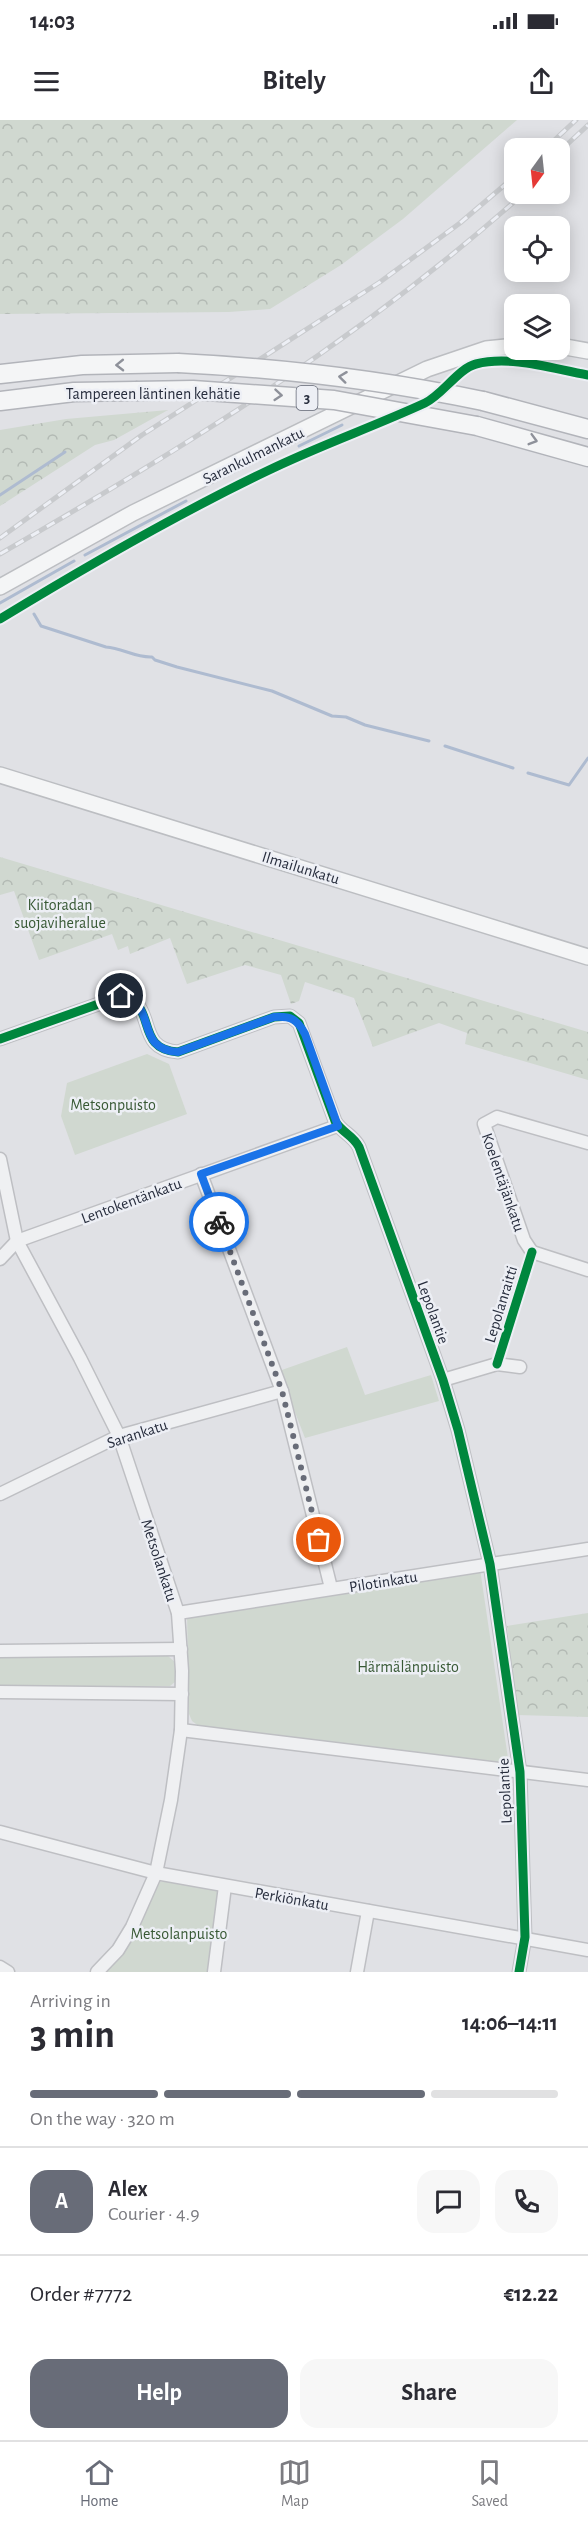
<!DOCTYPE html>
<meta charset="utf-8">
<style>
:root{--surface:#fff;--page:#f7f7f7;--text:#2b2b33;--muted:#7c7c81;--line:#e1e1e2;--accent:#686c78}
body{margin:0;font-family:"Alegreya Sans",sans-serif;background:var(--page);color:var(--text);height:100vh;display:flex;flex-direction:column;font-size:22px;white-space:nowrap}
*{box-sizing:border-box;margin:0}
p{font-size:20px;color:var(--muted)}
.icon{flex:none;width:33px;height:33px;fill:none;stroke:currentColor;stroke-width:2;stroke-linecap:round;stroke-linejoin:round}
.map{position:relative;height:1852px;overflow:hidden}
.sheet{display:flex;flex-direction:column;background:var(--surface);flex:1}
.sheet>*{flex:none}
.needle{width:39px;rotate:195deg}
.fabs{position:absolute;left:504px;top:18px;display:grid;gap:12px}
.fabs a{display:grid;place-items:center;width:66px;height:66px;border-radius:12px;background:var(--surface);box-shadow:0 3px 15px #0003;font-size:30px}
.pin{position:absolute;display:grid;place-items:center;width:51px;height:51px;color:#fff;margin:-26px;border:3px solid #fff;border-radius:50%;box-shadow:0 2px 6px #0007}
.courier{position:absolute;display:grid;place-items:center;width:60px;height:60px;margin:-30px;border:4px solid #1a73e8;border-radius:50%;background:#fff;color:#222;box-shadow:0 2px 8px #0007}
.head em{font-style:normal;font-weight:600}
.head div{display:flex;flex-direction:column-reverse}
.head{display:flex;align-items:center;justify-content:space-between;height:102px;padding:0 30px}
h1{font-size:39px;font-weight:600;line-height:45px}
.bar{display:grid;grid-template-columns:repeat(4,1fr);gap:9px 6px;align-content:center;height:72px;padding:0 30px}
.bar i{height:8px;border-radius:4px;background:var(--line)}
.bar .selected{background:var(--accent)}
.bar p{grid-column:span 4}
.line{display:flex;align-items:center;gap:15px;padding:0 30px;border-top:2px solid var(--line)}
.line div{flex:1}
.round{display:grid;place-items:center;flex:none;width:63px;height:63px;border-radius:18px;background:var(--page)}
.primary-button{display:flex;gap:12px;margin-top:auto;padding:12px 30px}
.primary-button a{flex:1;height:69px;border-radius:18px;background:var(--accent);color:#fff;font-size:24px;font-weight:600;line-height:69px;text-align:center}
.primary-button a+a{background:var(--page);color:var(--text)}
.status{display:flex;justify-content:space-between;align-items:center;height:42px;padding:0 30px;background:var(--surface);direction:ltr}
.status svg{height:16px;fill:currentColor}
header{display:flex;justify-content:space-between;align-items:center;height:78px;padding:0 30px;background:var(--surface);font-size:27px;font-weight:600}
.tab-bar{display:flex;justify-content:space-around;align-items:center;height:84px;border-top:2px solid var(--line);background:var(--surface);font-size:16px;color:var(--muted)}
.tab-bar a{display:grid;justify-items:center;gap:3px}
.tab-bar .selected{color:var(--accent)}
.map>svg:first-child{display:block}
.forest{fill:url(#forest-crowns)}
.green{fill:#d0d8d0}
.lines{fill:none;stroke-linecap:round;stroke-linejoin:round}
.stream{stroke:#aebbd0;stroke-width:3}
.minor-casing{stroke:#bebfc3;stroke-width:15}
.major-casing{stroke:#bcbec2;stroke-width:18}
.highway-casing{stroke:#b2b4ba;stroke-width:21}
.minor{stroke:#eff0f2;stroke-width:12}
.major{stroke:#f4f5f6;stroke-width:15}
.highway{stroke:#f4f5f6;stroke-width:18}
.rail-casing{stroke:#c8cacd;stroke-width:5}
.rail{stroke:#edeff5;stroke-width:3;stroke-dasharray:9;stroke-linecap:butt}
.highway-bridge-casing{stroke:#b2b4ba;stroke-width:21;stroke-linecap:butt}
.highway-bridge{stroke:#f4f5f6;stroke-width:18}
.cycleway-casing{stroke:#edeff5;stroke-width:13}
.cycleway{stroke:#00873e;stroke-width:9}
.oneway{stroke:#8e919a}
.done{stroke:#686c78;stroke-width:6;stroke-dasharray:0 10.8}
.route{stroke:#1a73e8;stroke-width:8}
.labels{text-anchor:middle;stroke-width:5;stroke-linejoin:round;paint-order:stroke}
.shield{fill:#edeff5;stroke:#626774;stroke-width:1.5}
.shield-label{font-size:15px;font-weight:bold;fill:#272d3d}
.street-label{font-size:16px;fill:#272d3d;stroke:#edeff5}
.park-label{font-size:16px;fill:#385935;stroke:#edeff5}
</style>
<div class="status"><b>14:03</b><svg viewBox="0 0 49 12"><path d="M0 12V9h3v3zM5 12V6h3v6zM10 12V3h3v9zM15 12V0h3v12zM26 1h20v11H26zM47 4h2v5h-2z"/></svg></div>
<header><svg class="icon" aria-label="menu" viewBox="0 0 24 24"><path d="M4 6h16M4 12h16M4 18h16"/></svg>Bitely<svg class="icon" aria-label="share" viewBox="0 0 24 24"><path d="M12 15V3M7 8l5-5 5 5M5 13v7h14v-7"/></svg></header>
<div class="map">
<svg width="588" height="1852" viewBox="0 0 588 1852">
<defs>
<pattern id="forest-crowns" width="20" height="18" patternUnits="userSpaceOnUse" patternTransform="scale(1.5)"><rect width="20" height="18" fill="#d0d8d0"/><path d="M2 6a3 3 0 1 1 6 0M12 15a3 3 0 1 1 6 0" fill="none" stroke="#b3bab4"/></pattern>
</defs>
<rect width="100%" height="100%" fill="#e0e1e5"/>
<g class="forest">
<polygon points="0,0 517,0 403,99 341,145 270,189 229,192 0,194"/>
<polygon points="168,290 114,320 95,325 0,386 0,310 66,299"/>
<polygon points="0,737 588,912 588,960 465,924 467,913 439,903 373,927 354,878 305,862 299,881 291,884 281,855 245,845 187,864 170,818 130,834 128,826 118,830 112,814 39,840 14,771 0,775"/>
<polygon points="588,1493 588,1597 517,1595 507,1506"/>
</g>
<g class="green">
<polygon points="147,934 169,944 187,994 75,1035 61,996 67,963"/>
<polygon points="347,1227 365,1275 431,1255 439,1281 305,1318 279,1251"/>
<polygon points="480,1449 509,1645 200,1607 192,1601 189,1594 187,1494"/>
<polygon points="0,1536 168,1536 177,1544 176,1561 170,1566 0,1567"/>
<polygon points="173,1761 223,1771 211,1852 103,1852 136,1812 160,1762"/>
</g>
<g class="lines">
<g class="stream">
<polyline points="299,326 342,305"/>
<polyline points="0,375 65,332"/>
<polyline points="85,435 186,381"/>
<polyline points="0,483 74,441"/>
<path d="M34,494L41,506L106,527C122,528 136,538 152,537L155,540L177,547L272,571L332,596L346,597L365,605L429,621"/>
<polyline points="445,626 513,648"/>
<polyline points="528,653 569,665 588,638"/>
</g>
<g class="minor-casing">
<g id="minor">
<path d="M0,919L121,876C159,884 133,929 178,932L274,897L290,896L299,903L335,1001C341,1012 353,1015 359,1027L443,1260L458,1310L490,1444L520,1652L525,1817L519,1852"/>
<polyline points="588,1023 497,997 484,1004 524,1120 532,1132 588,1150"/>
<polyline points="0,1039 17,1121 80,1238 119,1316 178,1493 182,1551 181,1610 171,1680 156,1753 132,1807 118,1830 97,1852"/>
<polyline points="201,1054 282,1271 331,1468"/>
<polyline points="0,1139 17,1121 337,1006"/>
<polyline points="443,1260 497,1244 520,1247"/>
<polyline points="0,1374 119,1316 282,1271"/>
<polyline points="178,1493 588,1429"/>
<polyline points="0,1531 181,1529"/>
<polyline points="0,1572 182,1574"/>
<polyline points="181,1610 588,1660"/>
<polyline points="0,1712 156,1753 588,1830"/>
<polyline points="0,1847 8,1852"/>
<polyline points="214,1852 225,1766"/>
<polyline points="357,1852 368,1791"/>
</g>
</g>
<g class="major-casing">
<g id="major">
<polyline points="560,226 588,231"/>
<polyline points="0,467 133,393 427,249 486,229 514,226"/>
<polyline points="0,655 588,837"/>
</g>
</g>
<g class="highway-casing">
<g id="highway">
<polyline points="0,254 82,245 178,243"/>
<polyline points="0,281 74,272 136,271"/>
<polyline points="483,281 588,309"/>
<polyline points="477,306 588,337"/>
</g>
</g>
<use href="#minor" class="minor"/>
<use href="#major" class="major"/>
<use href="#highway" class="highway"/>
<g class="rail-casing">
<g id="rail">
<polyline points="546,28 576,0"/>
<polyline points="560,31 588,5"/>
<polyline points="0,418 142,315 380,162 460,103 514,57"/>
<path d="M0,434C187,326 362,218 523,74"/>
</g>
</g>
<use href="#rail" class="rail"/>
<g class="highway-bridge-casing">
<g id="highway-bridge">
<path d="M178,243C281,248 382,260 483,281"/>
<polyline points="136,271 193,270 334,280 477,306"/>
</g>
</g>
<use href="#highway-bridge" class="highway-bridge"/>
<g class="cycleway-casing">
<g id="cycleway">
<path d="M0,499C87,446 175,395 267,351C318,326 373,307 425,283C442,275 459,248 476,244C511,235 553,249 588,255"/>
<path d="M0,919L121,876C159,884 133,929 178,932L274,897L290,896L299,903L335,1001C341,1012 353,1015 359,1027L443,1260L458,1310L490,1444L520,1652L525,1817L519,1852"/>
<polyline points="497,1244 532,1132"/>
</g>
</g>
<use href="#cycleway" class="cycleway"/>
</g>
<defs><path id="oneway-chevron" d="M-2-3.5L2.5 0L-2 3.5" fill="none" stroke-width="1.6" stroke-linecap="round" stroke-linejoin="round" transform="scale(1.5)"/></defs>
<g class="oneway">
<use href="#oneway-chevron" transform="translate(120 245) rotate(179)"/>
<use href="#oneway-chevron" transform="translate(343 257) rotate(-173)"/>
<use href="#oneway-chevron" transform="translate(278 275) rotate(5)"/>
<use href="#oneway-chevron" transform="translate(533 320) rotate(16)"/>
</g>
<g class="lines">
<polyline class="done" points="219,1102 282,1271 319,1420"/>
<path class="route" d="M121,876C159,884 133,929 178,932L274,897C291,896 297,899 305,914L338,1006L201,1054L219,1102"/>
</g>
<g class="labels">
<rect class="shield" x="296.5" y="266" width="21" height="24" rx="4.5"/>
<g class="shield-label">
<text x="307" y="283">3</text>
</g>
<g class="street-label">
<text x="153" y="279">Tampereen läntinen kehätie</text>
<text transform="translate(253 335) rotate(-26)" y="6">Sarankulmankatu</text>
<text transform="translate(301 747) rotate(17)" y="6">Ilmailunkatu</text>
<text transform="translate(504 1062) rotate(71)" y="6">Koelentäjänkatu</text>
<text transform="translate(131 1080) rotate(-20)" y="6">Lentokentänkatu</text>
<text transform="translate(500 1184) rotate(-73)" y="6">Lepolanraitti</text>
<text transform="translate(434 1192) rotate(70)" y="6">Lepolantie</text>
<text transform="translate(137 1313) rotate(-18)" y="6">Sarankatu</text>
<text transform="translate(160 1440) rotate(72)" y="6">Metsolankatu</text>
<text transform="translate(383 1461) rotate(-9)" y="6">Pilotinkatu</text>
<text transform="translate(504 1671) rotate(-93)" y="6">Lepolantie</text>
<text transform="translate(292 1778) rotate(10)" y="6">Perkiönkatu</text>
</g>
<g class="park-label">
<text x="60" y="790">Kiitoradan<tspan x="60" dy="18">suojaviheralue</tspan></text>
<text x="113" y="990">Metsonpuisto</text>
<text x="408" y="1552">Härmälänpuisto</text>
<text x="179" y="1819">Metsolanpuisto</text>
</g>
</g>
</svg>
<div class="fabs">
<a><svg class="needle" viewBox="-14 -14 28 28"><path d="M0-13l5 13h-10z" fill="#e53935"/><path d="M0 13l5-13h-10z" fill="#7c7c81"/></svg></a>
<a><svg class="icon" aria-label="locate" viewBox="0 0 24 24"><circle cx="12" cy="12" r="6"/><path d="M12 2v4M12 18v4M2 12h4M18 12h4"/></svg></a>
<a><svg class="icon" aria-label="layers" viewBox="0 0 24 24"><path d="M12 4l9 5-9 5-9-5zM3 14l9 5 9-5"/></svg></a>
</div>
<div class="pin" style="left:319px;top:1420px;background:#ea580c"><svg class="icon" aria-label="bag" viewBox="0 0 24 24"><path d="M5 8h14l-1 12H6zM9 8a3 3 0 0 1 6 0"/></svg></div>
<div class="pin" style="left:121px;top:876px;background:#1f2937"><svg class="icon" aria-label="home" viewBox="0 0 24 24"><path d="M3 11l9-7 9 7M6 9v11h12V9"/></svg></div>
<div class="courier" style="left:219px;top:1102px"><svg class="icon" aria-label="bike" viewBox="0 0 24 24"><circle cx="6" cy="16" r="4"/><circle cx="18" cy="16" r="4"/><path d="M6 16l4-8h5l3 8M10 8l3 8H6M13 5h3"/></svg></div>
</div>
<section class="sheet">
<div class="head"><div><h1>3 min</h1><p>Arriving in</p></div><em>14:06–14:11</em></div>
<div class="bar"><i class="selected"></i><i class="selected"></i><i class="selected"></i><i></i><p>On the way · 320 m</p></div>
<div class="line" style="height:108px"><b class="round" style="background:var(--accent);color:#fff">A</b><div><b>Alex</b><p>Courier · 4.9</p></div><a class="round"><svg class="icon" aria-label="chat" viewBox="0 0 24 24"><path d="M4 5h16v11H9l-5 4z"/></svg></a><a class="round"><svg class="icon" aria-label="phone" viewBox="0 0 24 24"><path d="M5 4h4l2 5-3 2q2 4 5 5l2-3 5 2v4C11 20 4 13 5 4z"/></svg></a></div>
<div class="line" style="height:78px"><div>Order #7772</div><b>€12.22</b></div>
<div class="primary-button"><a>Help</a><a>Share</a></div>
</section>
<nav class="tab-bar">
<a class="selected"><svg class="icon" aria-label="home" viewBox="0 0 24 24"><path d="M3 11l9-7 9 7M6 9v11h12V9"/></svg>Home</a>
<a><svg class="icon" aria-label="map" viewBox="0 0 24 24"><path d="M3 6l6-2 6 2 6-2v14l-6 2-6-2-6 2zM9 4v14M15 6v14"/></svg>Map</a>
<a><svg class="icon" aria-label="saved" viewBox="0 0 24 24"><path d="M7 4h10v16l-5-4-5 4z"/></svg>Saved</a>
</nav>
